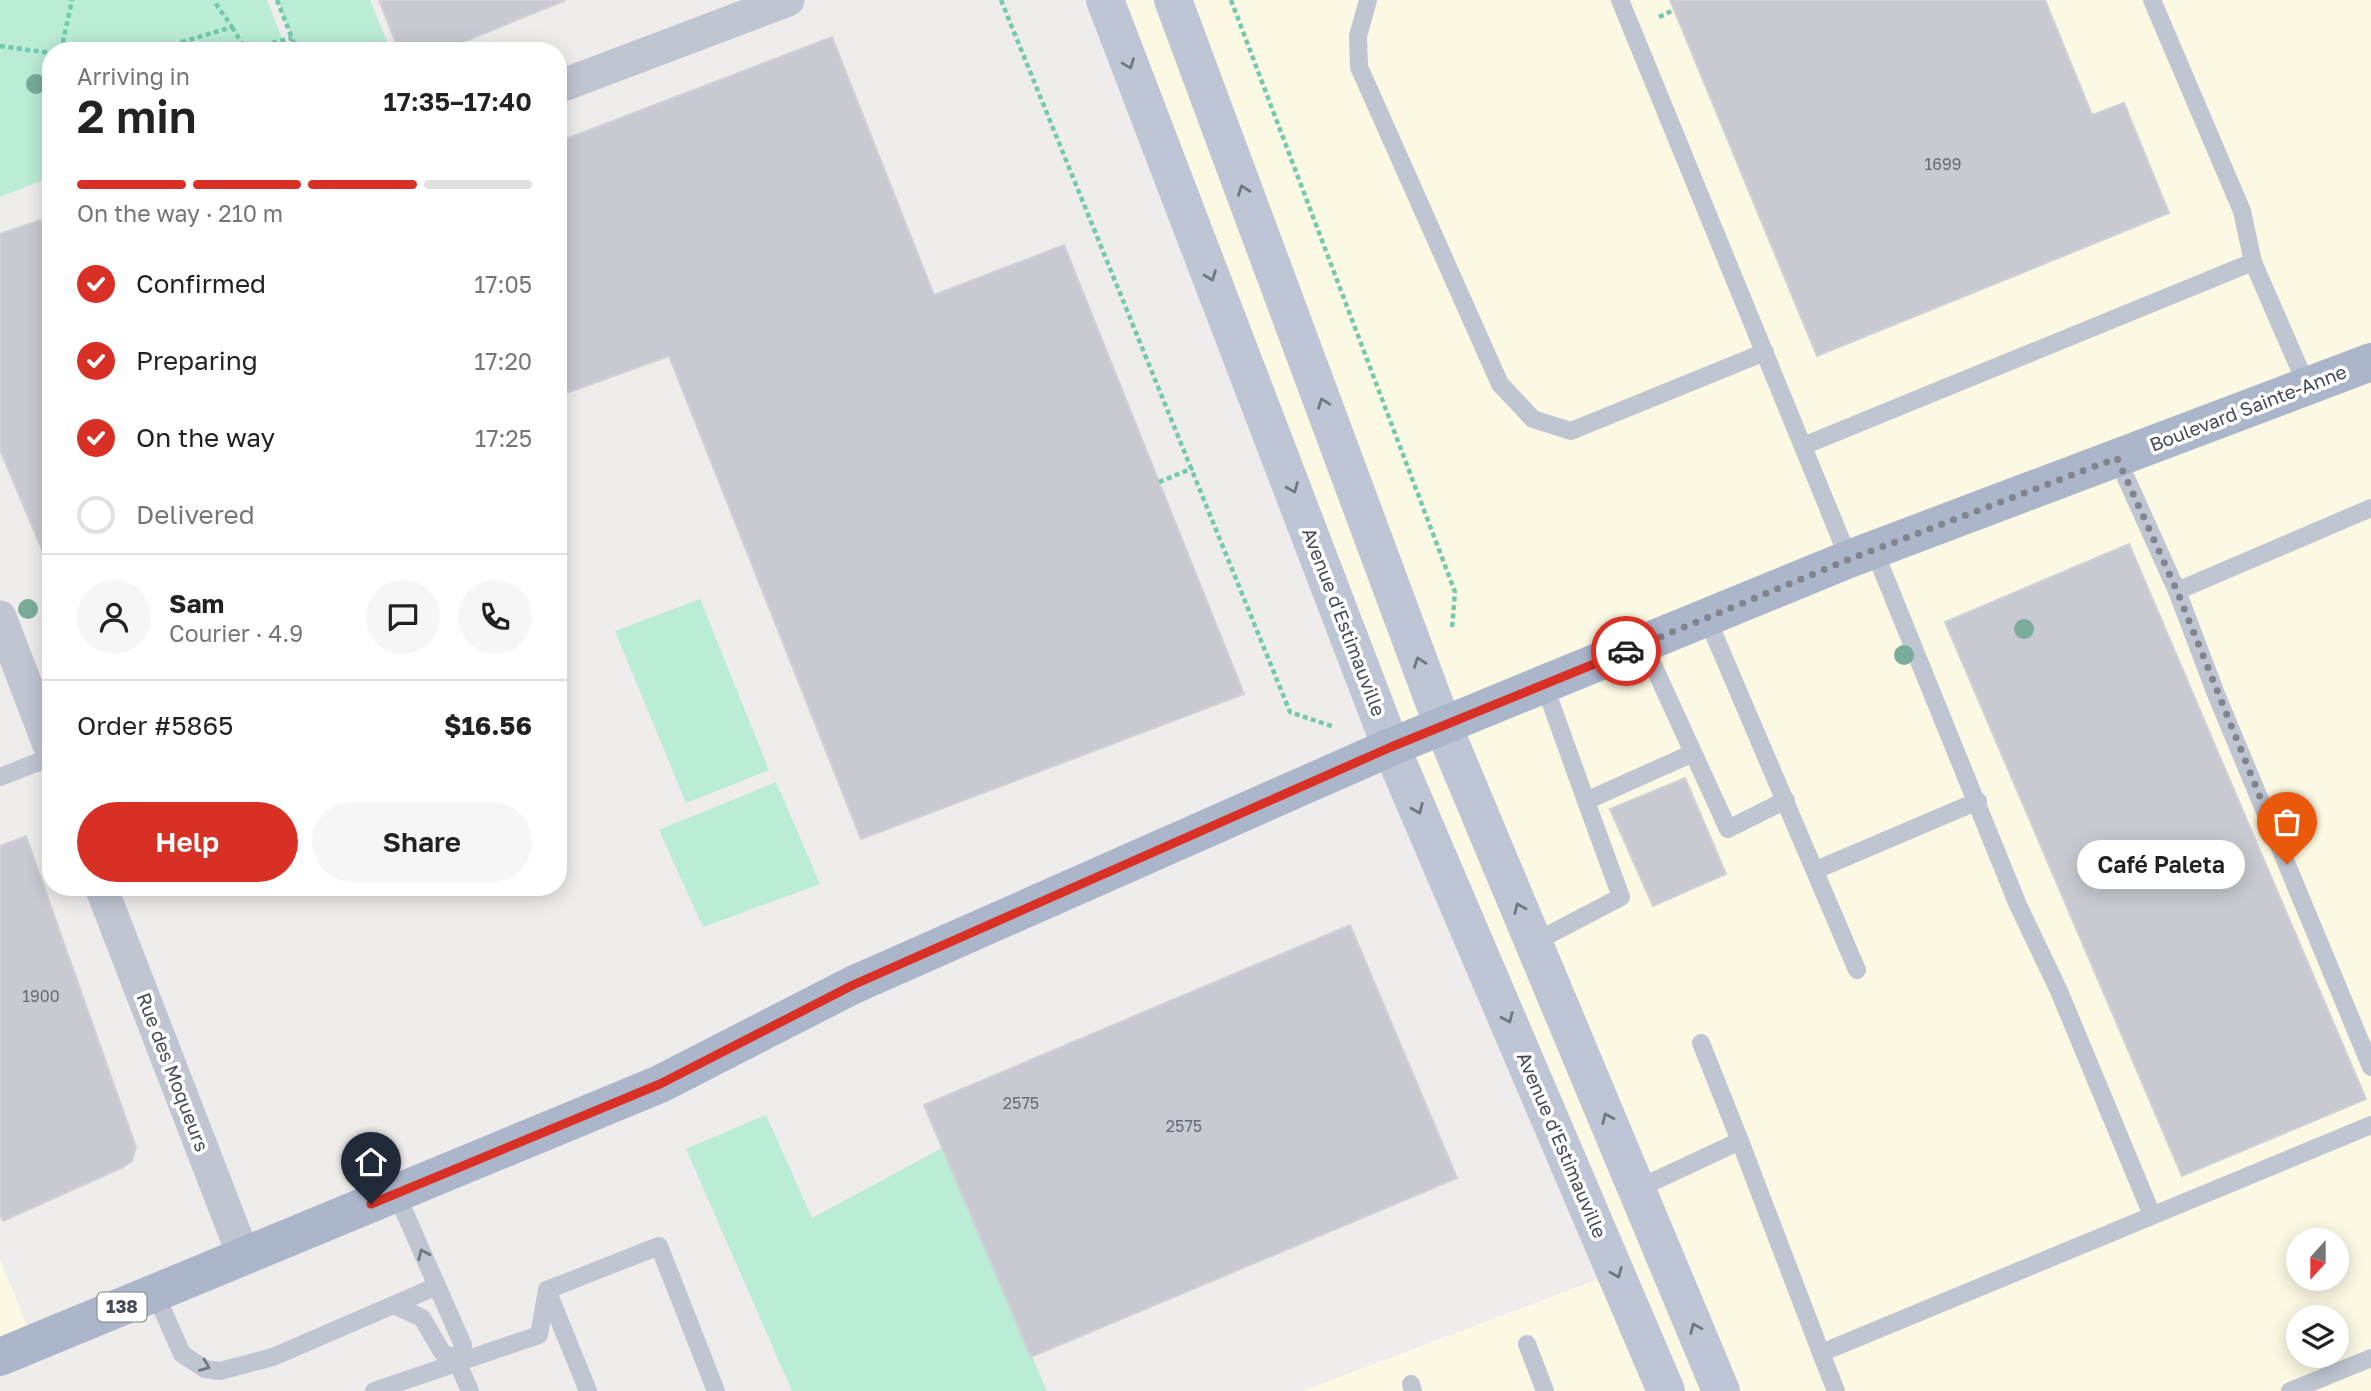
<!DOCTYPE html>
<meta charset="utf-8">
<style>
:root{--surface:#fff;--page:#f6f6f6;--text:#222;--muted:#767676;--line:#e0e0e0;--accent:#d93025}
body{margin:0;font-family:"Golos Text",sans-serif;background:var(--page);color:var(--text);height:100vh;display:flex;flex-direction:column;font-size:26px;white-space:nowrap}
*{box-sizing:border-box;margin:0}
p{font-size:23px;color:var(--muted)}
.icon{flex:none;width:38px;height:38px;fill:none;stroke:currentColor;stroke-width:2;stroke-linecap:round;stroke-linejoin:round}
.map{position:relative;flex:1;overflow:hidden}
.side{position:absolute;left:42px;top:42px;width:525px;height:854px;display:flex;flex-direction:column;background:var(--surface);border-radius:28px;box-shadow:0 4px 18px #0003}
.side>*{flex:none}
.needle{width:46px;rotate:201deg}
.tools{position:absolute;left:2286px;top:1228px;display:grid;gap:14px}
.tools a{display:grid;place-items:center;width:63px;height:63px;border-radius:50%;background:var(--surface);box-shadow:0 4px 18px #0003;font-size:35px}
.pin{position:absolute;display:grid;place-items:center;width:60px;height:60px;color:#fff;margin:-72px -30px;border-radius:50% 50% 50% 0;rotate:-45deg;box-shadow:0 0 7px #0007}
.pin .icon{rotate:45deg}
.courier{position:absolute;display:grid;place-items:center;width:70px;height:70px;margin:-35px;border:5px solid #d93025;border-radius:50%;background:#fff;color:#222;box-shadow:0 2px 9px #0007}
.bubble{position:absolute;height:49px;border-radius:24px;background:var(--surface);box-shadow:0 4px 18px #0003;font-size:23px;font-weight:600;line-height:49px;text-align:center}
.overview em{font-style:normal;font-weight:600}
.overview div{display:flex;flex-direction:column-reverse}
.overview{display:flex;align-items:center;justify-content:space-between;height:119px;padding:0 35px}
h1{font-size:46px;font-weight:600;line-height:52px}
.bar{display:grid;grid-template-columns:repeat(4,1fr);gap:10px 7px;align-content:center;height:84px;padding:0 35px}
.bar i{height:9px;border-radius:5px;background:var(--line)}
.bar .on{background:var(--accent)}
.bar p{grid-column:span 4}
.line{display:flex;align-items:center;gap:18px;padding:0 35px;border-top:2px solid var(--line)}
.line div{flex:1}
.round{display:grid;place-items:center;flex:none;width:74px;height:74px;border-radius:37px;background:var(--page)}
ol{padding:0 35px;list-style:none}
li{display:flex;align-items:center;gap:21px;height:77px}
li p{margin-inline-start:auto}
li .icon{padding:7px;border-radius:50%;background:var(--accent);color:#fff;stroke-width:4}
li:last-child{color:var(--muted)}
li i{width:38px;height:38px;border:4px solid var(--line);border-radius:50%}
.cta{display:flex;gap:14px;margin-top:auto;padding:14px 35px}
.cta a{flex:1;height:80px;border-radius:42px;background:var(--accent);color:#fff;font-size:28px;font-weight:600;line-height:80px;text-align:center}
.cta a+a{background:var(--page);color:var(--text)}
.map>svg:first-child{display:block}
.commercial{fill:#fbf8e4;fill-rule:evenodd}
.green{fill:#baecd6}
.building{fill:#c9cad1;stroke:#d0d1d7;stroke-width:2}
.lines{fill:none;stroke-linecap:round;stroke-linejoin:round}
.path{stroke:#73c9ad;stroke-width:4.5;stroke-dasharray:5 3.5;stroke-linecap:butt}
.lane{stroke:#bfc5d1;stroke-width:18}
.street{stroke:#bfc5d1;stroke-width:33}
.secondary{stroke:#bec6d5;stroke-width:38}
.primary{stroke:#acb6cb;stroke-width:38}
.tree{fill:#79ac9a}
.oneway{stroke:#6f7784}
.oneway2{stroke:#707682}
.done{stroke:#80848c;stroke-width:7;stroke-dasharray:0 12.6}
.route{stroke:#d93025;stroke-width:9}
.labels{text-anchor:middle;stroke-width:7;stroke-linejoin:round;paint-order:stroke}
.number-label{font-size:16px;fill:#666c76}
.shield{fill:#fff;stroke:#7d828a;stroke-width:2}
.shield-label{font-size:18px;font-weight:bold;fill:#454c58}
.street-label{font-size:19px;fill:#454c58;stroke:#fff}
</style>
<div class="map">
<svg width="2371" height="1391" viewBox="0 0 2371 1391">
<rect width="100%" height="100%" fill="#efecec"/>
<g class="commercial">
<path d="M1105,0H2371V1391H1302L1617,1272ZM2298,1241H2336V1279H2298ZM2298,1318H2336V1356H2298Z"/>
<polygon points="0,1259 34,1343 0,1357"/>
</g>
<g class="green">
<polygon points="0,0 267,0 287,51 51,51 51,177 0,197"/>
<polygon points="277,0 370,0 391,51 297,51"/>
<polygon points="700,599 769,770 686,803 615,631"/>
<polygon points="776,782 820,884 703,927 659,830"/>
<polygon points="766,1115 812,1218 942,1148 1047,1391 792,1391 686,1149"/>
</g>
<g class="building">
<polygon points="379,0 566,0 441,51 399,51"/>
<polygon points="1670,0 2045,0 2092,115 2124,103 2169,213 1817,356"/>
<polygon points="832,37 934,295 1064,245 1244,694 861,839 669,356 558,396 558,142"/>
<polygon points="40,220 51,246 51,571 0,450 0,234"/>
<polygon points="2129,544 2366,1099 2182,1176 1945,622"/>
<polygon points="1685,778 1726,874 1653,906 1610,809"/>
<polygon points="26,836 136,1147 132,1161 121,1168 3,1221 0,1215 0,846"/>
<polygon points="1350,925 1457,1178 1031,1357 924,1105"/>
</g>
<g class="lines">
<g class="path">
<polyline points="277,0 297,51"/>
<polyline points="1001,0 1290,712 1334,727"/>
<polyline points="1231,0 1455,592 1452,628"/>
<polyline points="1659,17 1674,10"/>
<polyline points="232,27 246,50"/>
<polyline points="0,46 51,53"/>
<polyline points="61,51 72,0"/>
<polyline points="112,51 112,48"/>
<polyline points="180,51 182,42 232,27 214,1"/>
<polyline points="239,51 292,38"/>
<polyline points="1159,482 1193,468"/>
</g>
<g class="lane">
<polyline points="1368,0 1358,36 1359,67 1500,384 1533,419 1571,431 1765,352"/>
<polyline points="1620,0 1849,559"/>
<polyline points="2253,262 2307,386"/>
<polyline points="1803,446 2253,262 2242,211 2152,0"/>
<polyline points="2117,458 2177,591"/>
<polyline points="2371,508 2177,591 2216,694 2371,1067"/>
<polyline points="1874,550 2018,905 2059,991 2152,1215"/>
<polyline points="1707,618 1857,970"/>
<polyline points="1643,643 1728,829 1786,800"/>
<polyline points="1544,684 1586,801 1693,753"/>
<polyline points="0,777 51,757"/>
<polyline points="1816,870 1978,801"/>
<polyline points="1533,943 1621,897 1586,801"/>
<polyline points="1701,1043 1740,1141"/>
<polyline points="1637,1189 1740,1141 1821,1353 2371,1125"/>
<polyline points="396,1193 463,1345 457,1361"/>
<polyline points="547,1290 659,1246 716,1391"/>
<polyline points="547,1290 588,1391"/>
<polyline points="155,1293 182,1354 205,1369 220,1371 273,1357 437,1286"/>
<polyline points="394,1305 422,1318 442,1352 457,1361 470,1391"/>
<polyline points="1527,1344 1545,1391"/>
<polyline points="1821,1353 1836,1391"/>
<polyline points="1411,1384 1413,1391"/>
<polyline points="374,1391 539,1335 547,1290"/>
<polyline points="2290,1391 2371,1358"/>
</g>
<g class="street">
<polyline points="558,87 788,0"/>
<polyline points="0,617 51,750"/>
<polyline points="101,887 244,1257"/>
</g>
<g class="secondary">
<polyline points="1105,0 1391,747 1666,1391"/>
<polyline points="1173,0 1443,726 1721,1391"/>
</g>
<polyline class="primary" points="0,1357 660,1084 853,985 1391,747 1849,559 2371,362"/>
</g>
<g class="tree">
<circle cx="36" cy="84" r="10"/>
<circle cx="28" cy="609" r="10"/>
<circle cx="2024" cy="629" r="10"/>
<circle cx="1904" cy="655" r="10"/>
</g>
<defs><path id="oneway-chevron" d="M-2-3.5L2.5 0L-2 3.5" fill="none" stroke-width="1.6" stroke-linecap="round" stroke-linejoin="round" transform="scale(1.75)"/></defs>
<g class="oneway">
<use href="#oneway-chevron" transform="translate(1129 64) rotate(69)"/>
<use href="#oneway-chevron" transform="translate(1243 190) rotate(-110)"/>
<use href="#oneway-chevron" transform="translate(1211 276) rotate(69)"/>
<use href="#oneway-chevron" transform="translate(1323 403) rotate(-110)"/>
<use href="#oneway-chevron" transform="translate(1293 488) rotate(69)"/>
<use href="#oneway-chevron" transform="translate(1419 662) rotate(-110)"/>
<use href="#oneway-chevron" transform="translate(1418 809) rotate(67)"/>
<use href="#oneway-chevron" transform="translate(1519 908) rotate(-113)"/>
<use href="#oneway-chevron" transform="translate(1508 1018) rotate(67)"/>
<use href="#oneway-chevron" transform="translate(1607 1118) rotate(-113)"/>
<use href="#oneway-chevron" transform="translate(1617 1273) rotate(67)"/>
<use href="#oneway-chevron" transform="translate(1695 1328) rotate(-113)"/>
</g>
<g class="oneway2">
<use href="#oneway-chevron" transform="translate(423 1254) rotate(-113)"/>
<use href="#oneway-chevron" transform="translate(205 1366) rotate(22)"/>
</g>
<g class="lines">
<polyline class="done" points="1626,651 1850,559 2117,458 2177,591 2287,864"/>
<polyline class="route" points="371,1204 660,1084 853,985 1391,747 1626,651"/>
</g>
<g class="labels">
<g class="number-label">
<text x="1943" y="170">1699</text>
<text x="41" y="1002">1900</text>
<text x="1021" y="1109">2575</text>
<text x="1184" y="1132">2575</text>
</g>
<rect class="shield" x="97.5" y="1292.5" width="49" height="29" rx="5"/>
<g class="shield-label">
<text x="122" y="1313">138</text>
</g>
<g class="street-label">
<text transform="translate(2248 408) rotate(-21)" y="7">Boulevard Sainte-Anne</text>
<text transform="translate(1344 622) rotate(69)" y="7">Avenue d'Estimauville</text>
<text transform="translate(173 1072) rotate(69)" y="7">Rue des Moqueurs</text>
<text transform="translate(1562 1145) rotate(67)" y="7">Avenue d'Estimauville</text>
</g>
</g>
</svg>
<div class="tools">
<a><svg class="needle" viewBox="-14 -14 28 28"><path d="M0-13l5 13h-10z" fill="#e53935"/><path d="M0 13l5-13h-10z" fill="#767676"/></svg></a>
<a><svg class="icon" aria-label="layers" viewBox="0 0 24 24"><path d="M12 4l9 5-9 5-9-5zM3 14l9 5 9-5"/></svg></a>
</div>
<div class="pin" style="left:2287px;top:864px;background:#ea580c"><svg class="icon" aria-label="bag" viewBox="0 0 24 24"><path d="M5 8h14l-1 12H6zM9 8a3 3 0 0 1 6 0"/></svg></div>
<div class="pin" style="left:371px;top:1204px;background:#1f2937"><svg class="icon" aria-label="home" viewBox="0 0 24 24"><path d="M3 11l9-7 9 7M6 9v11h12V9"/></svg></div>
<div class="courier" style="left:1626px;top:651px"><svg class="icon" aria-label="car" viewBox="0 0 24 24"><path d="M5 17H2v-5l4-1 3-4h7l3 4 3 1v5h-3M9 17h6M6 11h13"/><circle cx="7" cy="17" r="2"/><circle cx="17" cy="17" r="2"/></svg></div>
<div class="bubble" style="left:2077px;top:840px;width:168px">Café Paleta</div>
<section class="side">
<div class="overview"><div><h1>2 min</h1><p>Arriving in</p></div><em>17:35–17:40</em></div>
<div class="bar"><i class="on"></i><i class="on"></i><i class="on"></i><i></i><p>On the way · 210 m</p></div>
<ol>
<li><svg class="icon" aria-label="check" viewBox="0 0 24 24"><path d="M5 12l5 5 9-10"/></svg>Confirmed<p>17:05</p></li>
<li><svg class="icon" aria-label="check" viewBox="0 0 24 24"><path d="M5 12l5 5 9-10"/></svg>Preparing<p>17:20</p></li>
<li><svg class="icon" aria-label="check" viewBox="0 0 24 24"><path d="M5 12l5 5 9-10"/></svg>On the way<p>17:25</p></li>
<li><i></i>Delivered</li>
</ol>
<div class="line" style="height:126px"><a class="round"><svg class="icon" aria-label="person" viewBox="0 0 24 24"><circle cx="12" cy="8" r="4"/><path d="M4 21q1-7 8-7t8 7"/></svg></a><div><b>Sam</b><p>Courier · 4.9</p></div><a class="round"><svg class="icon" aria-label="chat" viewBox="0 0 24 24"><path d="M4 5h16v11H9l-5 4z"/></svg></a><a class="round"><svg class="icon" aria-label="phone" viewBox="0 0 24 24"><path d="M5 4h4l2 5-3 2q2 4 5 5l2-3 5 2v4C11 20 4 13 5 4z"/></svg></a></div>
<div class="line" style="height:91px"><div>Order #5865</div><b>$16.56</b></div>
<div class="cta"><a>Help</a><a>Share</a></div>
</section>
</div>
